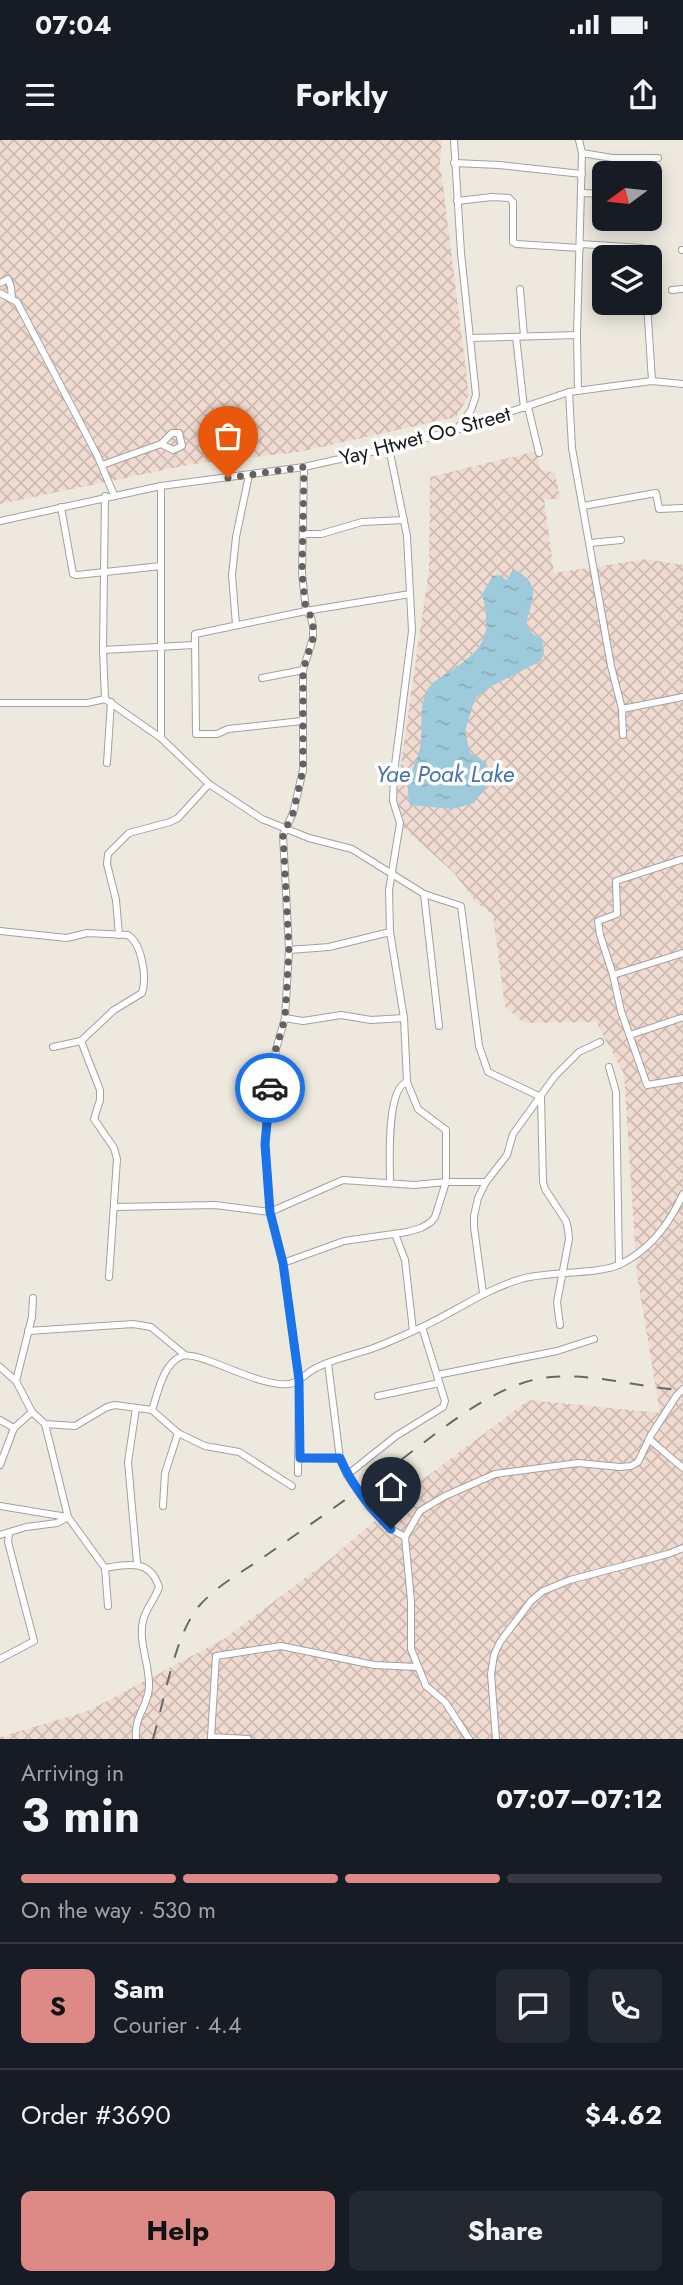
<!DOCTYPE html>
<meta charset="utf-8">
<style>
:root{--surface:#171b24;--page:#242831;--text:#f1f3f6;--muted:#9ea1a6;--line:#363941;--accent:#dd8a87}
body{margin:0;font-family:Jost,sans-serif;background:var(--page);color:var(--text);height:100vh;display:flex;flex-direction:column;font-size:26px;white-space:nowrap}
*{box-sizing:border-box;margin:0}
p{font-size:23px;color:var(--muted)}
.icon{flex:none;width:38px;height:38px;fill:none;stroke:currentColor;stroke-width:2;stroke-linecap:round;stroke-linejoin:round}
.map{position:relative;height:1599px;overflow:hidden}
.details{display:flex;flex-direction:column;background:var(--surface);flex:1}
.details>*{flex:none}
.needle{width:46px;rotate:255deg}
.controls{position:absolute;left:592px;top:21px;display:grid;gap:14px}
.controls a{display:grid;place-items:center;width:70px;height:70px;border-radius:10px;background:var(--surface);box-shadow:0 4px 18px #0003;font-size:35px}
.pin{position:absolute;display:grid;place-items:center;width:60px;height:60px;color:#fff;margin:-72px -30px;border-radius:50% 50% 50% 0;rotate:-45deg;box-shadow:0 0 7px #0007}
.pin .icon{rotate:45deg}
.courier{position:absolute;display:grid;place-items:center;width:70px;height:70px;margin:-35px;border:5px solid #1a73e8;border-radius:50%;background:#fff;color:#222;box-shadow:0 2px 9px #0007}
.head em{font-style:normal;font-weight:700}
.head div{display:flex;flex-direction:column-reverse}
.head{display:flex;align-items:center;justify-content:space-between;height:119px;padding:0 21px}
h1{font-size:46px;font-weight:700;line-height:52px}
.bar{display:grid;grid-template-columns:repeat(4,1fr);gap:10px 7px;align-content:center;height:84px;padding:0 21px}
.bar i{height:9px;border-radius:5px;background:var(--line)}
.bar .on{background:var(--accent)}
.bar p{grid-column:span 4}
.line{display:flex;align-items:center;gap:18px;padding:0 21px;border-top:2px solid var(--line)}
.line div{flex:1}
.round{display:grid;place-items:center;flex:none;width:74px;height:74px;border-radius:10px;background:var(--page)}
.primary-button{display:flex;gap:14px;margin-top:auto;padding:14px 21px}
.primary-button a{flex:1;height:80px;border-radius:10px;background:var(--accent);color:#111;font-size:28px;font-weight:700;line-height:80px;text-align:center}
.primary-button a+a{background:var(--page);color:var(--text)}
.status{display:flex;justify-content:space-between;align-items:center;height:49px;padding:0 35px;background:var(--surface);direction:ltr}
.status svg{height:19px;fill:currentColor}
header{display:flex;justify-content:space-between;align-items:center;height:91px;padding:0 21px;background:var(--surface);font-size:32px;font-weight:700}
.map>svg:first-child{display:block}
.military{fill:url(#military-cross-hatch)}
.water{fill:url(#water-ripples)}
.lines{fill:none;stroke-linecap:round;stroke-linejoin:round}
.minor-casing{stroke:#a1a1a1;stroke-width:8}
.minor{stroke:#fff;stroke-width:6}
.rail{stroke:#686868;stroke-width:2;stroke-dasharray:14 14;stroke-linecap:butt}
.done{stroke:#64625f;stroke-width:7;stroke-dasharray:0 12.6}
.route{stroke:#1a73e8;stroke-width:9}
.labels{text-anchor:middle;stroke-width:7;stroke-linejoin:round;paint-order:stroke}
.street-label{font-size:21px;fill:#1a1a1a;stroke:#fff}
.water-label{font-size:23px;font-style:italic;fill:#4673ab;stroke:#fff}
</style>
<div class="status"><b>07:04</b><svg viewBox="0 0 49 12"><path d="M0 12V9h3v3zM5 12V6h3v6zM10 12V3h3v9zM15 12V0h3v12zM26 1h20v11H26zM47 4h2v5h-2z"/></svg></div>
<header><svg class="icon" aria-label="menu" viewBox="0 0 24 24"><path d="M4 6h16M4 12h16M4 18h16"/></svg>Forkly<svg class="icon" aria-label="share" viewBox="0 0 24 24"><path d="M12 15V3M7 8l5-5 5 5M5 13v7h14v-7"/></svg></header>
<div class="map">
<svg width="683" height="1599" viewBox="0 0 683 1599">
<defs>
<pattern id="military-cross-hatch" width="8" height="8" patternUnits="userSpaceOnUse" patternTransform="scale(1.75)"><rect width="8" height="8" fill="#f0dbd1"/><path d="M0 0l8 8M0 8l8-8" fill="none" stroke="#cdbbb3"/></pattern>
<pattern id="water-ripples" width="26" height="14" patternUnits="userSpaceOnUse" patternTransform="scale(1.75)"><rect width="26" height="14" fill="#9ecbdc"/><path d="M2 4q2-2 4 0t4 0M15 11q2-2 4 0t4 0" fill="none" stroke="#88aebc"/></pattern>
</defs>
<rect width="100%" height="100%" fill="#ede9df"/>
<g class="military">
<polygon points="0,0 442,0 440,22 469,255 456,277 299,312 193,324 0,364"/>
<polygon points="537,311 540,329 555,333 560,359 544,359 554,433 647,419 683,425 683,1599 0,1599 0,1597 88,1571 224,1499 333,1417 417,1344 529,1260 660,1273 637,1135 624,934 596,882 524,883 505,867 493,775 475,761 454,733 404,688 396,658 429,429 430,337"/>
</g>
<path class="water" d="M513,429C543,444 532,458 526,485L533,494L542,499L544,512L541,521L492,546L475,558L465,591L470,613L486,622L489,642L474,663L452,669L410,665C403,641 415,629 420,608C424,588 417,562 430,546C436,539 445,535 452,530C486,507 492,494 482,454L493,436L499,435L507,440Z"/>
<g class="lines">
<g class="minor-casing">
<g id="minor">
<polyline points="454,0 461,113 476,255 471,270 457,289"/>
<polyline points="582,13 612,18 658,18"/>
<polyline points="454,23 499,25 582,34"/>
<polyline points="581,53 604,54"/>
<polyline points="649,57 655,58"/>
<polyline points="457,61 492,57 509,58 513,62 513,102 516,104 580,108"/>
<polyline points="581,104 642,108 645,117"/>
<polyline points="682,110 683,110"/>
<polyline points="0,143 8,139 11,147 12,159"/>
<polyline points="520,149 524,196"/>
<polyline points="672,150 683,149"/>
<polyline points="0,153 17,162 97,315 114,355"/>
<polyline points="647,163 652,241"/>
<polyline points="516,197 524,268"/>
<polyline points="470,198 577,195"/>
<polyline points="578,251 577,195 582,13 579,0"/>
<polyline points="569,252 572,308 611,526 622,569 623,595"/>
<polyline points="528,267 539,313"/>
<polyline points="102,325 161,304 173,310 182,306 179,293 172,293 161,304"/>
<polyline points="583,366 656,353 659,369 683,368"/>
<polyline points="61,367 73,434 77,435 161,426"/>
<polyline points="0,381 161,346 304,327 389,308 456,290 569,252 652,241 683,244"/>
<polyline points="303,394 321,394 362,382 404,380"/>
<polyline points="590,403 621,400"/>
<polyline points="236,485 232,435 236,397 249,335"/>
<polyline points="103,510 194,505"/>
<polyline points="262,538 303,530"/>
<polyline points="105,559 103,510 105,356"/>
<polyline points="0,563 87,563 105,559 161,598 209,644 262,679 309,698 352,709 424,754 461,766 479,906 488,932 541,957 543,1042 545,1049 566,1081 568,1089 569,1099 557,1162 560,1185"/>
<polyline points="622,569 683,557"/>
<polyline points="302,581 228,589 217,594 196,594 195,494 306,471 410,454"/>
<polyline points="161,598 161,346"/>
<polyline points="107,623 111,562"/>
<polyline points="683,719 616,741 617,774 598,781 600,795 613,835 621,871 647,945 683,939"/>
<polyline points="424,754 439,886"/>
<path d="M0,791L67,798L87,793L128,795C142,804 147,837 142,853L114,870L81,901L53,907"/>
<polyline points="119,795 116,760 107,724 108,714 129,693 170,682 178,678 209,644"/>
<polyline points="289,810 329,807 390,792"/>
<polyline points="613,835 683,813"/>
<polyline points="285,878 303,881 341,875 371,880 404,878"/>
<polyline points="630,895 681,878"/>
<polyline points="81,901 100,950 100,960 94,979 114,1008 117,1019 109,1137"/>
<polyline points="609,927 616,952 619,1125"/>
<path d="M390,1043C390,1023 386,948 407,942"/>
<polyline points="115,1067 215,1065 270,1072 343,1040 414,1045 446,1042 486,1042"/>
<polyline points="395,1094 405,1120 413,1191"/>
<polyline points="283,1123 344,1101 407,1092 421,1088 431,1082 435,1077 446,1042 446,990 418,969 407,942 404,878 390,792 389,750 400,683 393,661 394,633 412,491 407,396 389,308"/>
<polyline points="483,1153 474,1087 474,1076 478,1058 486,1042 507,1015 513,994 555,936 579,912 600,902"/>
<polyline points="28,1191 133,1184 151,1187 185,1215"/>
<polyline points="328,1223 340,1319 347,1335 370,1368 391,1389 405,1397"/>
<polyline points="0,1227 16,1241 32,1272 45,1284 68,1377 105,1428 108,1466"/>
<polyline points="437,1235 557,1211 594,1199"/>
<polyline points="16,1241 32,1177 33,1158"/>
<polyline points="378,1256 439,1243"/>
<polyline points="136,1268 128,1322 137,1423"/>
<path d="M152,1270C158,1253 163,1223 182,1216C199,1210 259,1248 289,1244C299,1243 307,1232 316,1228C333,1219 353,1215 371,1209C388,1203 404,1195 420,1188C455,1172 484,1150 521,1139C548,1131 598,1135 621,1124C651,1109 670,1083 683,1054"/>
<polyline points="0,1280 14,1288"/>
<polyline points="45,1284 75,1286 107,1267 115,1265 152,1270 178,1293 205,1306 239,1312 292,1346"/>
<polyline points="649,1299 683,1328"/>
<polyline points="300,1318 340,1319"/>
<polyline points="0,1325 14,1288 32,1272"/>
<polyline points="298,1333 299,1239 283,1123 270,1072 265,1004 276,909 285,878 289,810 283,695 293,673 303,630 303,530 313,498 313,487 311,477 306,471 302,433 304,327"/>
<polyline points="347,1335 396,1296 443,1267 445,1261 422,1187"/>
<polyline points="0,1366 67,1377"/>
<polyline points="163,1366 165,1333 178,1293"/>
<polyline points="0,1395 26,1387 57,1383 68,1377"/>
<path d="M105,1428C129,1424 150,1419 159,1447C155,1460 146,1467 143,1481C138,1502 150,1525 149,1547C148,1567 134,1575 136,1599"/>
<polyline points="0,1519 34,1501 8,1402 9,1394"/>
<polyline points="248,1599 211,1597 216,1516 281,1506 374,1525 417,1527"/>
<polyline points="469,1599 445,1562 426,1546 411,1509 411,1461 405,1397 420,1371 445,1356 495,1334 578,1323 620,1327 631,1326 638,1322 651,1295 677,1255 683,1249"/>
<polyline points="496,1599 491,1534 494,1515 500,1502 531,1461 543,1451 570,1440 668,1414 683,1408"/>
</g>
</g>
<use href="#minor" class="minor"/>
<path class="rail" d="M153,1599C164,1562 175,1494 199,1466C215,1448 235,1436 255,1423C300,1392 345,1360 390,1328C436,1295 493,1242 551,1237C595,1233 639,1248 683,1250"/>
</g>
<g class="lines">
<polyline class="done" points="228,338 304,327 302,433 306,471 312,477 313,487 313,498 303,530 303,630 293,673 283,695 289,810 285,878 276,909 270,948"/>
<path class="route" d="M270,948L265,1004L270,1072L283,1123L299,1240L300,1318H340C352,1346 370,1368 391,1389"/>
</g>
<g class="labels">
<g class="street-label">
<text transform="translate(425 296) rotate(-15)" y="7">Yay Htwet Oo Street</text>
</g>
<g class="water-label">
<text x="445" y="642">Yae Poak Lake</text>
</g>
</g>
</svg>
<div class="controls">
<a><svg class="needle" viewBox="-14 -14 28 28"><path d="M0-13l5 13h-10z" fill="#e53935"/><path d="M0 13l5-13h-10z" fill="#9ea1a6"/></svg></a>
<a><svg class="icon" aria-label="layers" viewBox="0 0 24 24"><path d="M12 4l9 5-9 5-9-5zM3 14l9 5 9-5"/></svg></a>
</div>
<div class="pin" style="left:228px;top:338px;background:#ea580c"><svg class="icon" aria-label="bag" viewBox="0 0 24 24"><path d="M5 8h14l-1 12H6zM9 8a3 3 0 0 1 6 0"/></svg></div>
<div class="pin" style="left:391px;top:1389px;background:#1f2937"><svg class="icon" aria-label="home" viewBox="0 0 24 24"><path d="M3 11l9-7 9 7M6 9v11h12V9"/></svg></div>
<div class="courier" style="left:270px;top:948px"><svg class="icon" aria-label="car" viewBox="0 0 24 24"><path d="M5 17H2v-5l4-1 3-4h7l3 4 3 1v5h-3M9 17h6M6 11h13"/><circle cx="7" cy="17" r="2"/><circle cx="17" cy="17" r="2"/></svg></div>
</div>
<section class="details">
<div class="head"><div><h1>3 min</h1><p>Arriving in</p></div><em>07:07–07:12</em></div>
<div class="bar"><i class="on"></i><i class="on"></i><i class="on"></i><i></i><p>On the way · 530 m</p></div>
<div class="line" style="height:126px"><b class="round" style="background:var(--accent);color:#111">S</b><div><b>Sam</b><p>Courier · 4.4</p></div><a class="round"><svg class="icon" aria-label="chat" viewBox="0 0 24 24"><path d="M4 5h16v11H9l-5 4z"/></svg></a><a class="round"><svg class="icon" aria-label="phone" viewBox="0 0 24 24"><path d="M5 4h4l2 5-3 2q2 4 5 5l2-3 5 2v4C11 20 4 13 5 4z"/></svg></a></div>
<div class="line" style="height:91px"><div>Order #3690</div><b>$4.62</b></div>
<div class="primary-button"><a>Help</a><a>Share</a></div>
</section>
